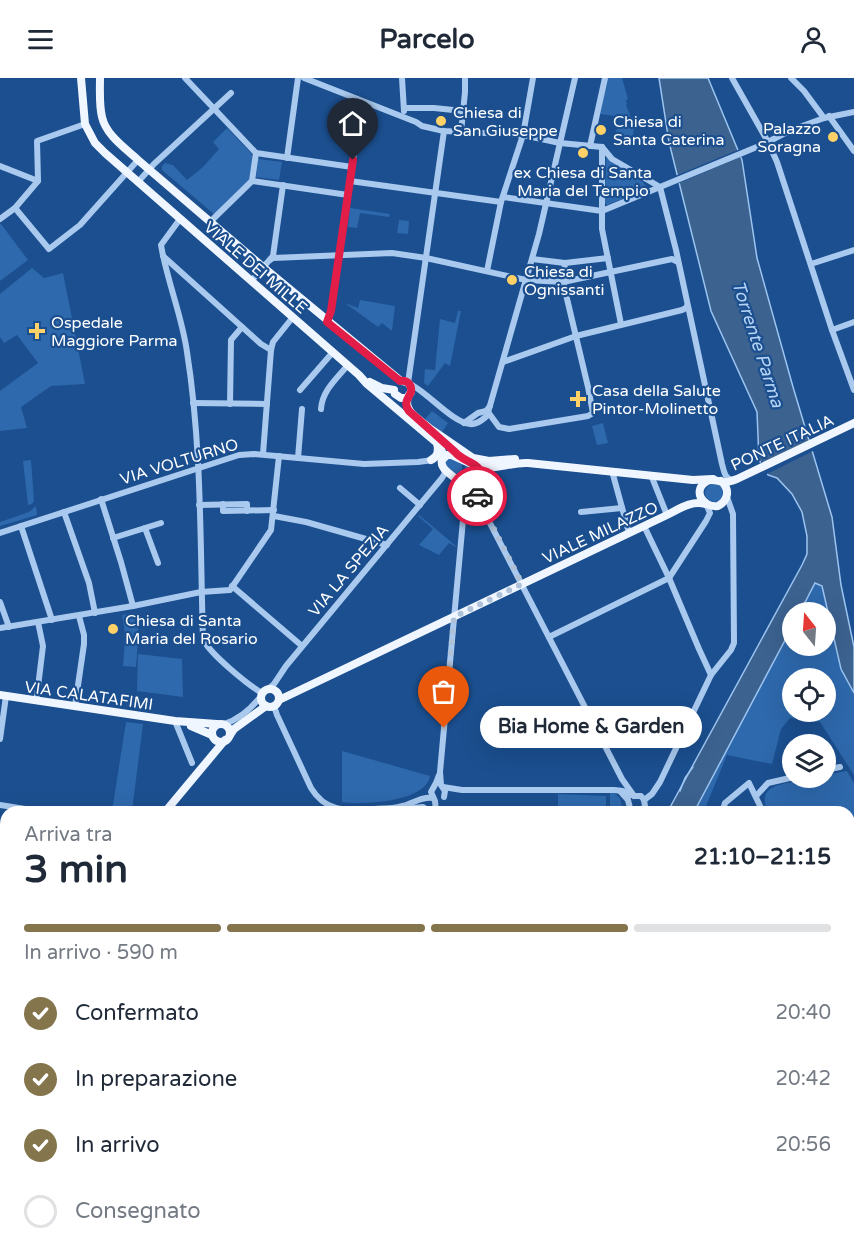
<!DOCTYPE html>
<html lang="it">
<meta charset="utf-8">
<style>
:root{--surface:#fff;--page:#f6f6f7;--text:#1f2937;--muted:#747a83;--line:#e0e1e3;--accent:#84754c}
body{margin:0;font-family:"Varela Round",sans-serif;background:var(--page);color:var(--text);height:100vh;display:flex;flex-direction:column;font-size:22px;white-space:nowrap}
*{box-sizing:border-box;margin:0}
p{font-size:20px;color:var(--muted)}
.icon{flex:none;width:33px;height:33px;fill:none;stroke:currentColor;stroke-width:2;stroke-linecap:round;stroke-linejoin:round}
.map{position:relative;flex:1;overflow:hidden}
.sheet{position:absolute;left:0px;top:728px;width:855px;height:452px;display:flex;flex-direction:column;background:var(--surface);border-radius:18px 18px 0 0;box-shadow:0 6px 24px #0002}
.sheet>*{flex:none}
.needle{width:39px;rotate:343deg}
.controls{position:absolute;left:782px;top:524px;display:grid;gap:12px}
.controls a{display:grid;place-items:center;width:54px;height:54px;border-radius:50%;background:var(--surface);box-shadow:0 6px 24px #0002;font-size:30px}
.pin{position:absolute;display:grid;place-items:center;width:51px;height:51px;color:#fff;margin:-62px -26px;border-radius:50% 50% 50% 0;rotate:-45deg;box-shadow:0 0 6px #0007}
.pin .icon{rotate:45deg}
.courier{position:absolute;display:grid;place-items:center;width:60px;height:60px;margin:-30px;border:4px solid #e11d48;border-radius:50%;background:#fff;color:#222;box-shadow:0 2px 8px #0007}
.bubble{position:absolute;height:42px;border-radius:21px;background:var(--surface);box-shadow:0 6px 24px #0002;font-size:20px;font-weight:700;line-height:42px;text-align:center}
.summary em{font-style:normal;font-weight:700}
.summary div{display:flex;flex-direction:column-reverse}
.summary{display:flex;align-items:center;justify-content:space-between;height:102px;padding:0 24px}
h1{font-size:39px;font-weight:700;line-height:45px}
.bar{display:grid;grid-template-columns:repeat(4,1fr);gap:9px 6px;align-content:center;height:72px;padding:0 24px}
.bar i{height:8px;border-radius:4px;background:var(--line)}
.bar .active{background:var(--accent)}
.bar p{grid-column:span 4}
ol{padding:0 24px;list-style:none}
li{display:flex;align-items:center;gap:18px;height:66px}
li p{margin-inline-start:auto}
li .icon{padding:6px;border-radius:50%;background:var(--accent);color:#fff;stroke-width:4}
li:last-child{color:var(--muted)}
li i{width:33px;height:33px;border:3px solid var(--line);border-radius:50%}
header{display:flex;justify-content:space-between;align-items:center;height:78px;padding:0 24px;background:var(--surface);font-size:27px;font-weight:700}
.map>svg:first-child{display:block}
.green{fill:#2e69ad;fill-rule:evenodd}
.water{fill:#3c6290;stroke:#9cc4f0;stroke-width:1.5}
.pier{fill:#1b4f8f}
.lines{fill:none;stroke-linecap:round;stroke-linejoin:round}
.stream{stroke:#9cc4f0;stroke-width:1.5}
.minor{stroke:#a9c9ee;stroke-width:6}
.major{stroke:#f0f6ff;stroke-width:8}
.done{stroke:#afc1d8;stroke-width:6;stroke-dasharray:0 10.8}
.route{stroke:#e11d48;stroke-width:8}
.poi-dot{fill:#ffd166;stroke:#1b4f8f;stroke-width:2}
.labels{text-anchor:middle;stroke-width:4.5;stroke-linejoin:round;paint-order:stroke}
.poi-label{font-size:16px;fill:#fff;stroke:#1b4f8f;text-anchor:start}
.street-label{font-size:16px;fill:#fff;stroke:#1b4f8f}
.water-label{font-size:18px;font-style:italic;fill:#b5d3f5;stroke:#1b4f8f}
</style>
<header><svg class="icon" aria-label="menu" viewBox="0 0 24 24"><path d="M4 6h16M4 12h16M4 18h16"/></svg>Parcelo<svg class="icon" aria-label="person" viewBox="0 0 24 24"><circle cx="12" cy="8" r="4"/><path d="M4 21q1-7 8-7t8 7"/></svg></header>
<div class="map">
<svg width="854" height="1178" viewBox="0 0 854 1178">
<rect width="100%" height="100%" fill="#1b4f8f"/>
<g class="green">
<polygon points="607,0 622,0 628,21 626,22 627,26 626,27 631,40 600,36"/>
<polygon points="617,49 634,50 632,65 615,63"/>
<polygon points="227,50 251,75 253,79 249,103 215,137 162,92 162,88 165,85 173,87 187,102 203,89 219,71 213,64"/>
<polygon points="606,80 643,104 646,108 644,112 607,127 605,125"/>
<polygon points="258,81 282,84 279,102 256,99"/>
<polygon points="350,130 390,136 389,139 360,135 357,150 348,149"/>
<polygon points="399,142 409,143 408,156 397,155"/>
<polygon points="0,146 1,146 28,182 0,203"/>
<polygon points="32,190 44,200 63,195 85,306 51,308 21,329 27,350 0,353 0,313 38,285 17,257 4,265 0,259 0,216"/>
<polygon points="360,222 395,228 392,253 382,245 378,249 345,225 358,230"/>
<polygon points="458,233 461,233 450,288 445,285 428,308 424,305 425,291 435,292 440,241 455,245"/>
<polygon points="432,333 448,345 442,354 425,341"/>
<polygon points="603,345 608,365 597,367 592,348"/>
<polygon points="448,380 451,380 462,385 462,400 445,387 445,384"/>
<polygon points="31,382 34,423 32,426 28,427 23,383"/>
<polygon points="465,387 474,390 478,396 476,402 469,405 465,403"/>
<circle cx="714" cy="415" r="9"/>
<polygon points="36,428 37,437 0,448 0,444 29,434"/>
<polygon points="419,437 456,468 456,469 449,465 439,477 419,467 433,451 418,438"/>
<path d="M815,504L822,508L841,591L854,615V697L820,644L790,640L781,651L772,686L727,677L704,733L694,734L792,549V567H825V534H800ZM792,600H825V633H792Z"/>
<polygon points="135,535 140,562 126,561 122,537"/>
<polygon points="125,562 138,563 136,589 123,588"/>
<polygon points="138,576 182,581 183,619 137,613"/>
<polygon points="126,644 143,646 132,733 112,733"/>
<path d="M342,673L430,698C426,724 363,727 342,724Z"/>
<path d="M847,693L854,705V865L849,867V734L767,733C758,708 778,707 797,703C806,701 815,699 825,699V697Z"/>
<polygon points="610,715 614,715 620,720 623,733 610,733"/>
<polygon points="558,716 606,718 606,733 562,733 562,731 558,730"/>
<rect x="193" y="1173" width="152" height="5"/>
<polygon points="643,1173 696,1173 694,1178 641,1178"/>
</g>
<g class="water">
<polygon points="659,0 708,0 742,82 757,180 793,309 832,439 841,507 854,569 854,615 841,591 822,508 815,505 800,534 792,534 792,549 694,734 668,733 802,487 807,476 807,458 802,434 792,416 777,400 768,397 759,382 757,334 711,233 669,64"/>
<polygon points="612,1173 643,1173 641,1178 611,1178"/>
</g>
<g class="pier">
<polygon points="740,71 743,78 677,106 675,98"/>
<polygon points="812,361 815,372 765,397 758,386"/>
</g>
<g class="lines">
<polyline class="stream" points="680,713 685,700 693,689"/>
<g class="minor">
<polyline points="185,0 256,75"/>
<polyline points="304,0 416,44 422,48 444,53 523,57 560,65 602,69"/>
<polyline points="402,0 404,33"/>
<polyline points="732,0 768,64 777,84 832,252 854,312"/>
<polyline points="791,0 804,13 824,40"/>
<polyline points="404,30 434,30 463,33"/>
<polyline points="829,38 854,73"/>
<polyline points="461,54 465,14 465,0"/>
<polyline points="590,68 605,0"/>
<polyline points="602,69 602,133 764,66 789,53 824,40 854,34"/>
<polyline points="602,69 612,81 660,109"/>
<polyline points="287,80 298,0"/>
<polyline points="0,88 38,103"/>
<polyline points="352,89 256,75 252,103 348,117 361,27 360,23 357,21"/>
<polyline points="350,103 501,124"/>
<polyline points="138,104 154,86 231,15"/>
<path d="M660,109L676,172L722,386C724,393 725,402 733,402"/>
<polyline points="503,119 602,133 602,151 621,246"/>
<polyline points="15,130 49,171 80,147 138,82"/>
<polyline points="0,141 15,130 38,103 37,63 85,46"/>
<path d="M180,141L161,167C167,203 182,238 187,274C202,369 200,466 203,561C209,575 248,607 262,615"/>
<polyline points="210,144 252,103"/>
<polyline points="163,178 261,266 271,272"/>
<polyline points="532,181 565,185 608,180"/>
<polyline points="270,182 273,180 392,175 426,180 526,202 563,204 672,181 678,184"/>
<polyline points="811,186 854,172"/>
<polyline points="487,193 501,124 523,57 533,0"/>
<polyline points="251,203 273,178 283,107"/>
<polyline points="327,244 331,233 348,117"/>
<polyline points="832,252 854,244"/>
<polyline points="503,284 576,258 682,232 686,230 687,228"/>
<polyline points="408,305 444,53"/>
<path d="M410,306C427,314 453,345 470,346C477,347 482,342 487,338L539,156L575,0"/>
<polyline points="300,312 333,274"/>
<polyline points="193,325 267,326"/>
<polyline points="230,326 231,262 242,249"/>
<path d="M321,331C322,313 337,300 348,287"/>
<polyline points="488,334 499,349 509,351 582,339 588,338 593,335 588,309 563,204 565,185"/>
<polyline points="464,345 478,335 486,333 490,328"/>
<polyline points="263,376 271,272 273,264 293,239"/>
<polyline points="298,380 302,331"/>
<polyline points="612,393 629,455"/>
<polyline points="651,397 667,437"/>
<polyline points="479,403 476,412 477,420 622,701 634,718"/>
<polyline points="400,410 420,427"/>
<polyline points="101,421 121,484 133,528"/>
<polyline points="223,426 223,433 274,432"/>
<polyline points="199,427 247,426 247,433"/>
<polyline points="64,434 89,505 95,535"/>
<polyline points="581,434 622,430"/>
<polyline points="274,438 306,444 387,467"/>
<polyline points="21,448 52,542"/>
<polyline points="644,448 669,500 699,571 711,597"/>
<polyline points="145,450 161,445"/>
<polyline points="0,455 239,377 254,376 364,386 418,384 433,382"/>
<polyline points="113,460 145,450 158,485"/>
<polyline points="232,508 302,568"/>
<polyline points="0,524 9,549"/>
<polyline points="0,550 133,528 201,514 230,512 271,452 279,378"/>
<polyline points="549,559 669,500 706,443 710,435 707,428"/>
<polyline points="268,611 274,606 286,588 442,400 445,395 443,389"/>
<polyline points="37,617 43,568 38,544"/>
<polyline points="75,628 84,566 84,557 79,538"/>
<path d="M274,628L277,637L311,710C327,736 348,732 374,731C383,730 393,731 402,728C412,726 422,718 433,720"/>
<polyline points="175,643 192,685"/>
<path d="M224,646C240,641 251,631 261,618"/>
<polyline points="0,661 6,618"/>
<polyline points="825,692 840,689"/>
<polyline points="443,709 462,712 614,712 623,713 630,717"/>
<polyline points="620,713 628,722 631,734"/>
<polyline points="634,718 641,718 644,722 645,728 641,734"/>
<polyline points="756,718 768,705 794,699"/>
<polyline points="444,719 445,713 441,707 440,694 465,420 465,413 462,405"/>
<polyline points="644,722 652,716 660,704 711,597 731,572 734,565 733,436 727,419"/>
<polyline points="0,727 44,734"/>
<polyline points="403,731 423,729 431,734"/>
<polyline points="436,734 435,723 431,714 436,705 439,697"/>
<polyline points="722,734 725,725 749,705 763,734"/>
<polyline points="849,904 854,907"/>
<polyline points="0,967 6,971"/>
<polyline points="0,1019 6,1012"/>
<polyline points="849,1066 854,1065"/>
<polyline points="0,1091 6,1091"/>
<polyline points="849,1112 854,1112"/>
<polyline points="849,1153 854,1153"/>
<polyline points="508,1173 513,1178"/>
<polyline points="360,1178 361,1173"/>
<polyline points="496,1178 501,1173"/>
<polyline points="804,1178 804,1173"/>
</g>
<g class="major">
<path d="M81,0L85,46L95,65L105,75L359,297L367,306L437,365C448,378 438,381 443,389C445,393 463,407 468,408C469,408 471,407 473,407L480,402V393L476,388L452,377H447L443,381"/>
<path d="M100,0C100,12 99,27 102,39C106,57 125,70 138,82L263,189L401,303C408,303 412,307 411,314L407,320H401L395,316"/>
<polyline points="370,304 382,310 394,312"/>
<path d="M408,319C403,333 418,340 428,349"/>
<polyline points="425,347 473,380 489,383 515,381"/>
<path d="M431,382C438,379 439,372 437,365"/>
<path d="M476,388C492,393 511,384 528,385L693,402L713,401"/>
<path d="M721,403C730,411 729,422 718,428C702,430 692,412 707,403C713,400 716,403 722,404C727,405 732,403 737,401L854,345"/>
<circle cx="270" cy="620" r="9"/>
<polyline points="0,617 175,643 217,646"/>
<path d="M279,622L667,437C679,431 692,422 705,426"/>
<circle cx="221" cy="655" r="9"/>
<polyline points="191,648 212,657"/>
<polyline points="230,657 234,651 266,628"/>
<polyline points="165,734 225,662"/>
<polyline points="0,931 6,924"/>
</g>
</g>
<g class="lines">
<polyline class="done" points="444,650 454,539 522,506 477,418"/>
<path class="route" d="M353,82L331,233L327,244L400,303C408,302 412,307 411,314C408,321 403,325 409,333L455,374C462,383 479,385 481,395C482,402 475,408 477,418"/>
</g>
<g class="poi-dot">
<circle cx="441" cy="43" r="6"/>
<circle cx="601" cy="52" r="6"/>
<circle cx="833" cy="59" r="6"/>
<circle cx="583" cy="75" r="6"/>
<circle cx="512" cy="202" r="6"/>
<path d="M34 244h6v6h6v6h-6v6h-6v-6h-6v-6h6z"/>
<path d="M575 312h6v6h6v6h-6v6h-6v-6h-6v-6h6z"/>
<circle cx="113" cy="551" r="6"/>
</g>
<g class="labels">
<g class="poi-label">
<text x="453" y="40">Chiesa di<tspan x="453" dy="18">San Giuseppe</tspan></text>
<text x="613" y="49">Chiesa di<tspan x="613" dy="18">Santa Caterina</tspan></text>
<text x="821" y="56" text-anchor="end">Palazzo<tspan x="821" dy="18">Soragna</tspan></text>
<text x="583" y="100" text-anchor="middle">ex Chiesa di Santa<tspan x="583" dy="18">Maria del Tempio</tspan></text>
<text x="524" y="199">Chiesa di<tspan x="524" dy="18">Ognissanti</tspan></text>
<text x="51" y="250">Ospedale<tspan x="51" dy="18">Maggiore Parma</tspan></text>
<text x="592" y="318">Casa della Salute<tspan x="592" dy="18">Pintor-Molinetto</tspan></text>
<text x="125" y="548">Chiesa di Santa<tspan x="125" dy="18">Maria del Rosario</tspan></text>
</g>
<g class="street-label">
<text transform="translate(256 189) rotate(41)" y="6">VIALE DEI MILLE</text>
<text transform="translate(782 364) rotate(-25)" y="6">PONTE ITALIA</text>
<text transform="translate(179 383) rotate(-17)" y="6">VIA VOLTURNO</text>
<text transform="translate(600 454) rotate(-25)" y="6">VIALE MILAZZO</text>
<text transform="translate(348 492) rotate(-50)" y="6">VIA LA SPEZIA</text>
<text transform="translate(89 617) rotate(8)" y="6">VIA CALATAFIMI</text>
</g>
<g class="water-label">
<text transform="translate(758 266) rotate(72)" y="6">Torrente Parma</text>
</g>
</g>
</svg>
<div class="controls">
<a><svg class="needle" viewBox="-14 -14 28 28"><path d="M0-13l5 13h-10z" fill="#e53935"/><path d="M0 13l5-13h-10z" fill="#747a83"/></svg></a>
<a><svg class="icon" aria-label="locate" viewBox="0 0 24 24"><circle cx="12" cy="12" r="6"/><path d="M12 2v4M12 18v4M2 12h4M18 12h4"/></svg></a>
<a><svg class="icon" aria-label="layers" viewBox="0 0 24 24"><path d="M12 4l9 5-9 5-9-5zM3 14l9 5 9-5"/></svg></a>
</div>
<div class="pin" style="left:444px;top:650px;background:#ea580c"><svg class="icon" aria-label="bag" viewBox="0 0 24 24"><path d="M5 8h14l-1 12H6zM9 8a3 3 0 0 1 6 0"/></svg></div>
<div class="pin" style="left:353px;top:82px;background:#1f2937"><svg class="icon" aria-label="home" viewBox="0 0 24 24"><path d="M3 11l9-7 9 7M6 9v11h12V9"/></svg></div>
<div class="courier" style="left:477px;top:418px"><svg class="icon" aria-label="car" viewBox="0 0 24 24"><path d="M5 17H2v-5l4-1 3-4h7l3 4 3 1v5h-3M9 17h6M6 11h13"/><circle cx="7" cy="17" r="2"/><circle cx="17" cy="17" r="2"/></svg></div>
<div class="bubble" style="left:480px;top:628px;width:222px">Bia Home &amp; Garden</div>
<section class="sheet">
<div class="summary"><div><h1>3 min</h1><p>Arriva tra</p></div><em>21:10–21:15</em></div>
<div class="bar"><i class="active"></i><i class="active"></i><i class="active"></i><i></i><p>In arrivo · 590 m</p></div>
<ol>
<li><svg class="icon" aria-label="check" viewBox="0 0 24 24"><path d="M5 12l5 5 9-10"/></svg>Confermato<p>20:40</p></li>
<li><svg class="icon" aria-label="check" viewBox="0 0 24 24"><path d="M5 12l5 5 9-10"/></svg>In preparazione<p>20:42</p></li>
<li><svg class="icon" aria-label="check" viewBox="0 0 24 24"><path d="M5 12l5 5 9-10"/></svg>In arrivo<p>20:56</p></li>
<li><i></i>Consegnato</li>
</ol>
</section>
</div>
